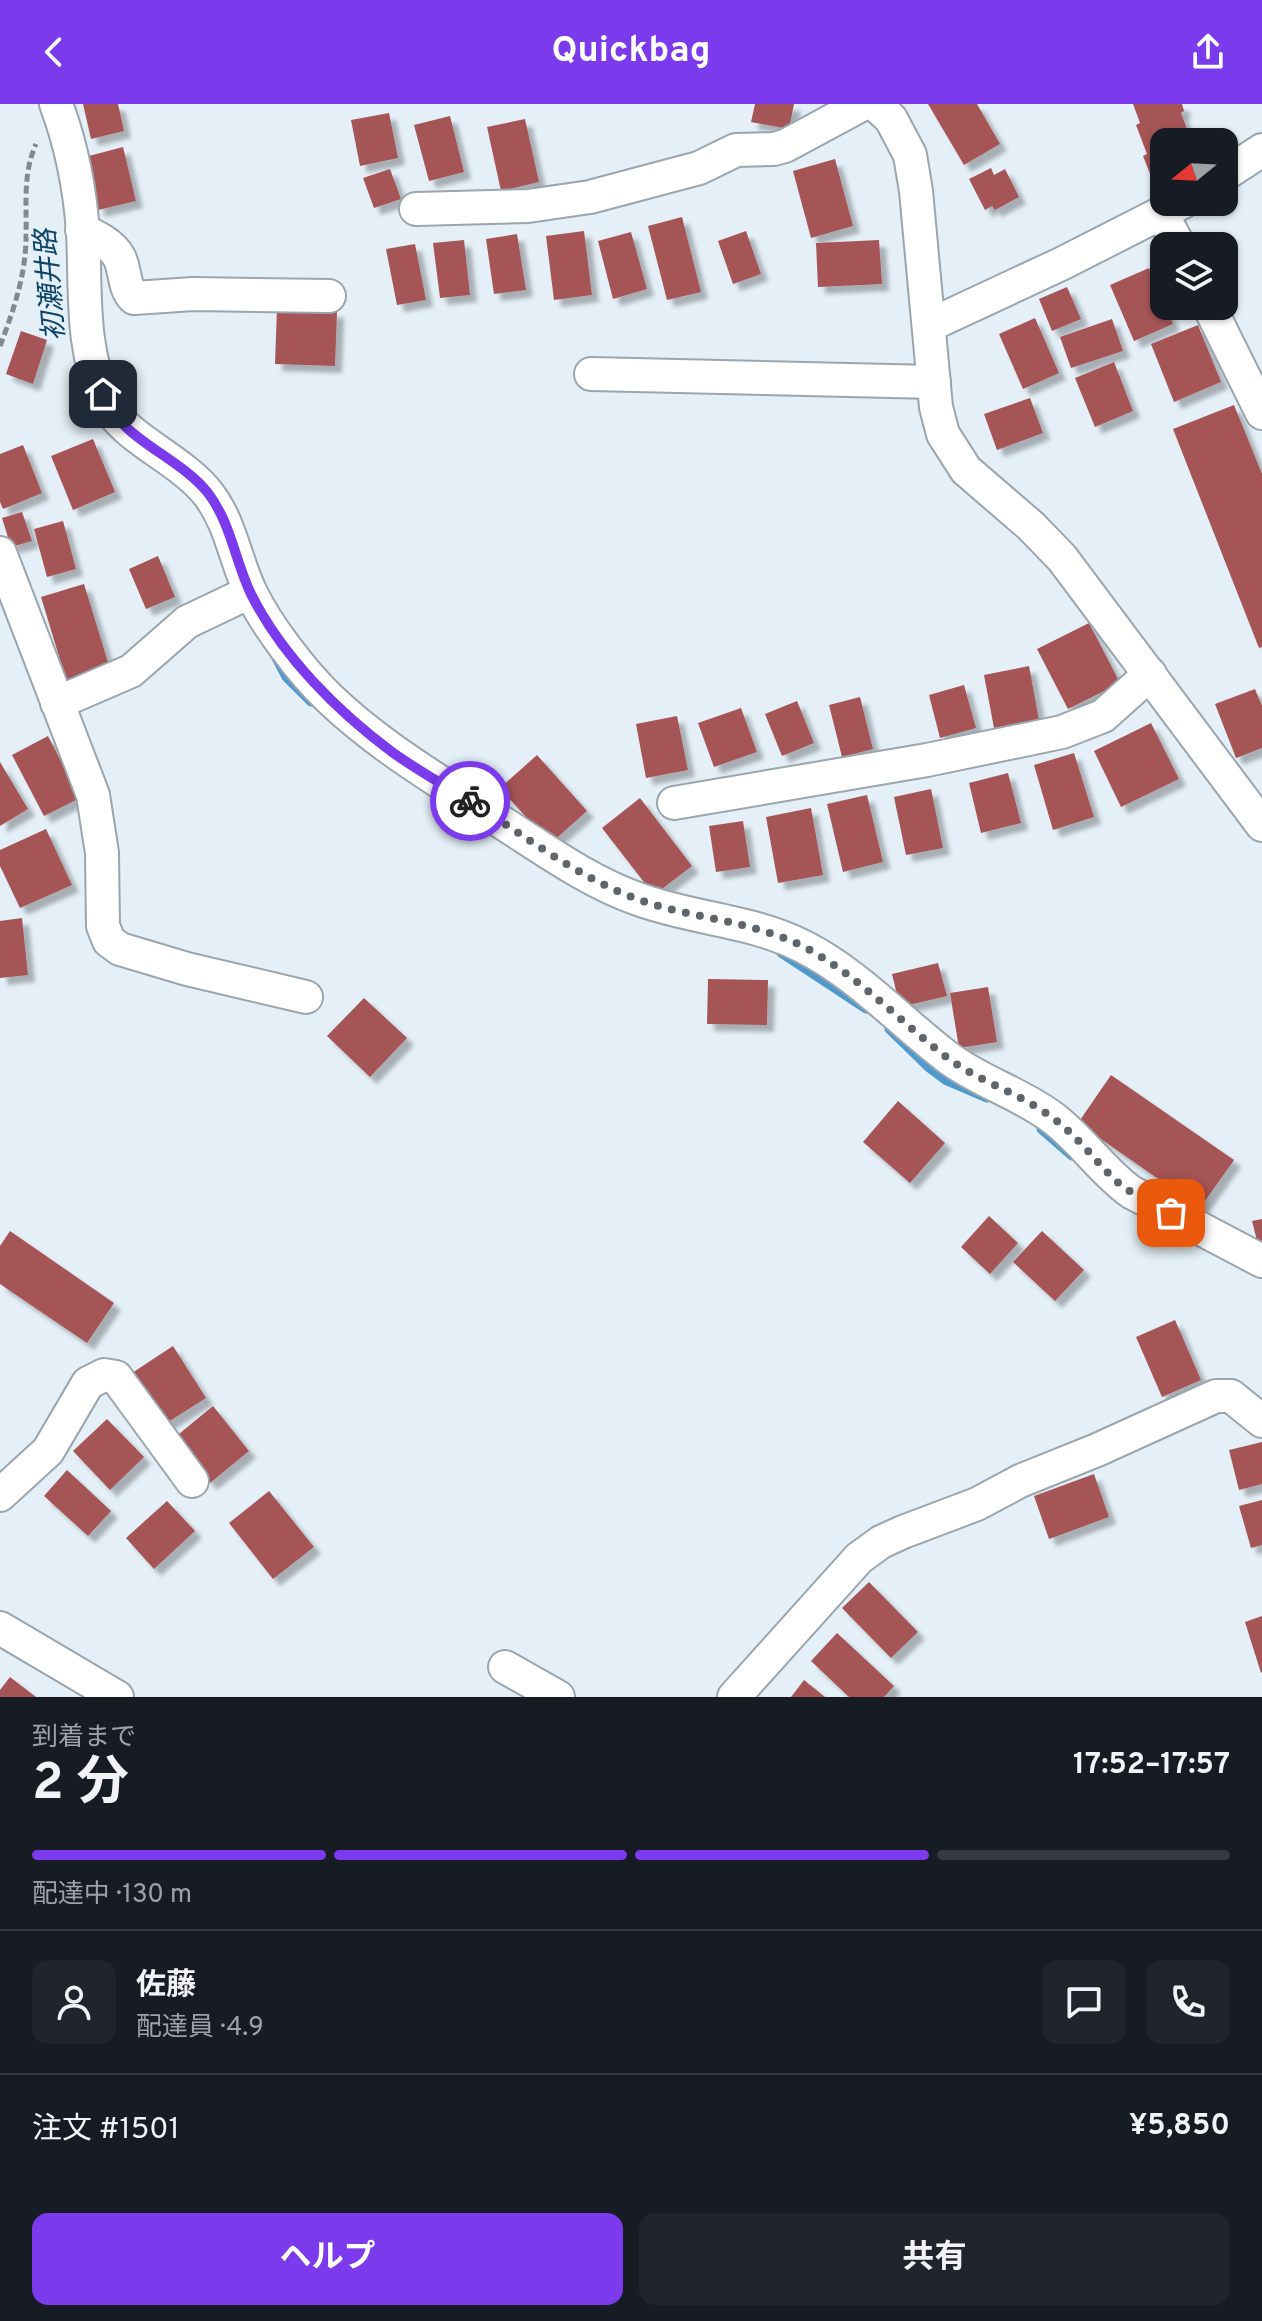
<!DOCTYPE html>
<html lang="ja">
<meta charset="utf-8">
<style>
:root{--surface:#171b24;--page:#20242c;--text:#f1f3f6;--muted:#9ea1a6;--line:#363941;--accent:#7c3aed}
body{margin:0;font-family:Overpass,"Noto Sans JP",sans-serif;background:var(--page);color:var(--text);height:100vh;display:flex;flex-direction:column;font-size:30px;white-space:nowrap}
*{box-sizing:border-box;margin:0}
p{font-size:26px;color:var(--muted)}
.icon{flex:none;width:44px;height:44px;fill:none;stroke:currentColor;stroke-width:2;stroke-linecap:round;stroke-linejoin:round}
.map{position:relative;height:1593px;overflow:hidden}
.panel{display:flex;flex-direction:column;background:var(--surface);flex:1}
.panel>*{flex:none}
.needle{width:52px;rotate:252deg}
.tools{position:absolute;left:1150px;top:24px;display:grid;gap:16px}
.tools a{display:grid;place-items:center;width:88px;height:88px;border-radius:16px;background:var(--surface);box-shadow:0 2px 6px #0004;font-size:40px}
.pin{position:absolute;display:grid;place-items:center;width:68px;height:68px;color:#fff;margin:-34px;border-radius:16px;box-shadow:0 4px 12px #0006}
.courier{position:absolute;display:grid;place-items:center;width:80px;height:80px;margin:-40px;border:6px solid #7c3aed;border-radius:50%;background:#fff;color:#222;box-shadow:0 2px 10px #0007}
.headline em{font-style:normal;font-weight:700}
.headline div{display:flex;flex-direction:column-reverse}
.headline{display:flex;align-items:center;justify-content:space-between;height:136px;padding:0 32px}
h1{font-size:52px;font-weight:700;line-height:60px}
.bar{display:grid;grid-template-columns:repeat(4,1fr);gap:12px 8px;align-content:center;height:96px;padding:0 32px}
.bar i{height:10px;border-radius:6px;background:var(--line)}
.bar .selected{background:var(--accent)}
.bar p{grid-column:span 4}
.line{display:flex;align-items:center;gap:20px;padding:0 32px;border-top:2px solid var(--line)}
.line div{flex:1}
.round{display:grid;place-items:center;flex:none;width:84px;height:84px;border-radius:16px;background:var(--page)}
.action{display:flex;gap:16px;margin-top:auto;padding:16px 32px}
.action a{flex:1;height:92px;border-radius:16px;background:var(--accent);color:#fff;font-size:32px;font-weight:700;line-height:92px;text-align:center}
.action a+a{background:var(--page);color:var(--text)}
header{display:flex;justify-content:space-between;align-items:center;height:104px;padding:0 32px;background:var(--accent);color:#fff;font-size:36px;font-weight:700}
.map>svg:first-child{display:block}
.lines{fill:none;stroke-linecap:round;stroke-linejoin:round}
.stream{stroke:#5099ce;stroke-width:9}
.building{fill:#a65456;filter:url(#shadow)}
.minor-casing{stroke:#9ba5ad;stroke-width:36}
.path{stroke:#82898f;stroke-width:5;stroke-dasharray:8 4;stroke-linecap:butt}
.minor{stroke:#fff;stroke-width:32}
.done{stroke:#5f666b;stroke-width:8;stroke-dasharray:0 14.4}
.route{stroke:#7c3aed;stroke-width:10}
.labels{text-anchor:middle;stroke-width:6;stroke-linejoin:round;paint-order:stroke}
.water-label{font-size:28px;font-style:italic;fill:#0c4569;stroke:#e4eff7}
</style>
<header><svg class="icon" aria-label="back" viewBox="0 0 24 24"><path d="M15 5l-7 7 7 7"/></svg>Quickbag<svg class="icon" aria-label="share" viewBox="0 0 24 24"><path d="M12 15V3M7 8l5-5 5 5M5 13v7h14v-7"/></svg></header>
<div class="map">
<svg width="1262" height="1593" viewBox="0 0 1262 1593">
<defs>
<filter id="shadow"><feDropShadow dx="7" dy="7" stdDeviation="2" flood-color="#0004"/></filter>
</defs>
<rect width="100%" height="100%" fill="#e4eff7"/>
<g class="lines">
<g class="stream">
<polyline points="276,554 286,573 311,598"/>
<polyline points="781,849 866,905"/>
<polyline points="889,925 929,964 945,976 987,994"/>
<polyline points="1041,1025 1072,1052"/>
</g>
</g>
<g class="building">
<polygon points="83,0 118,0 124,27 91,35"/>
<polygon points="755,0 794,0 789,25 751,18"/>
<polygon points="928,0 977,0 1000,40 964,61"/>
<polygon points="1133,0 1182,0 1184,7 1181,9 1191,36 1164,38 1164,84 1157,87 1143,52 1147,50 1136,21 1140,19"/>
<polygon points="389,9 398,54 360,62 351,16"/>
<polygon points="450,12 464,68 429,77 414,21"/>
<polygon points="525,15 539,78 501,87 487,23"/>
<polygon points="123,43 136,97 98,106 85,53"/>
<polygon points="835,55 853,122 811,134 793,67"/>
<polygon points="991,64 994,71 1005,65 1019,93 995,106 992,102 985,106 969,75"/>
<polygon points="390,65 401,95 374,104 363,74"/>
<polygon points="682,113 701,188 667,196 648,122"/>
<polygon points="584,127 592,191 554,196 546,132"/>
<polygon points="746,127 761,170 733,180 718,137"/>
<polygon points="631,128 647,185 613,195 598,137"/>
<polygon points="517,130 526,186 494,190 486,135"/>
<polygon points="464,136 470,191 440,194 433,139"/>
<polygon points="879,136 882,180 818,183 816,139"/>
<polygon points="415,140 426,196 397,201 386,145"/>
<polygon points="1149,164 1173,220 1134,237 1110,181"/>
<polygon points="1067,183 1081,215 1052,227 1039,195"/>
<polygon points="277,204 337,207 335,262 275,260"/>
<polygon points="1035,214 1059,269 1023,285 999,230"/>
<polygon points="1112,215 1123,247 1071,264 1060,233"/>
<polygon points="1198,221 1221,278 1174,298 1151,240"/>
<polygon points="21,227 47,236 33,280 6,270"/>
<polygon points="1114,258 1133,307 1095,323 1075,274"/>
<polygon points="1030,294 1043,329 997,346 984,310"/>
<polygon points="1234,301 1262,370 1262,543 1259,544 1173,325"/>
<polygon points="93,335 115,388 73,406 51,352"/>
<polygon points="23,341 42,389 3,405 0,398 0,350"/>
<polygon points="22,408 32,437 11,443 2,414"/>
<polygon points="63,417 76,465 47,473 34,425"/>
<polygon points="158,452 175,493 146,505 129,465"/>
<polygon points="84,480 110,565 67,579 41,493"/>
<polygon points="1089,519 1120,579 1068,605 1037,545"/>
<polygon points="1029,562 1039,616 994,624 984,571"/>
<polygon points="964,581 976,624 940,634 929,591"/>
<polygon points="1255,585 1262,602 1262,644 1236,654 1215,600"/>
<polygon points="860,593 873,645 842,653 829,601"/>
<polygon points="797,597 814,639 782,652 765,610"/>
<polygon points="741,604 757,648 714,663 698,619"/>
<polygon points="677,612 688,666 646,674 636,620"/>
<polygon points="1151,619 1179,675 1121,703 1094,647"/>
<polygon points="48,632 80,694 44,712 12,651"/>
<polygon points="1074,649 1094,713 1053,726 1034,661"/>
<polygon points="537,651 587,707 550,740 500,684"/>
<polygon points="0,658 28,705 0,722"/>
<polygon points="1008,669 1021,719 981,729 969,679"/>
<polygon points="931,685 943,744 906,751 894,693"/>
<polygon points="867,691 883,758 843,768 827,700"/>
<polygon points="640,694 692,762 654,791 602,724"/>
<polygon points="811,704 823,771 778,779 766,713"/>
<polygon points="743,717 750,763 716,768 709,722"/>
<polygon points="46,725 72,781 20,804 0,762 0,746"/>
<polygon points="22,814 28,871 0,874 0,817"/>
<polygon points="938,859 947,892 900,903 892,870"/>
<polygon points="708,875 768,876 767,921 707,920"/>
<polygon points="988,883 997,938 959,944 950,889"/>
<polygon points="364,894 407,934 370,973 327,932"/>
<polygon points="1111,971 1234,1056 1200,1104 1078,1019"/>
<polygon points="898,997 945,1039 910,1079 863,1038"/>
<polygon points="989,1112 1018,1139 990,1170 961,1143"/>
<polygon points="1262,1115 1262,1152 1261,1152 1252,1117"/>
<polygon points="10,1127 114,1199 87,1239 0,1180 0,1142"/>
<polygon points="1042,1127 1084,1166 1055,1197 1013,1158"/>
<polygon points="1175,1216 1201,1276 1162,1293 1136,1233"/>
<polygon points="173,1242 206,1294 165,1320 132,1269"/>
<polygon points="213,1302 249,1347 210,1379 174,1334"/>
<polygon points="107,1315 144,1353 110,1386 73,1347"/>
<polygon points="1262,1338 1262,1380 1239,1386 1229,1346"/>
<polygon points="67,1366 111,1407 88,1432 44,1392"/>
<polygon points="1094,1370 1109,1413 1049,1435 1034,1392"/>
<polygon points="269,1387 314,1443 273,1475 229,1419"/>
<polygon points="1262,1396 1262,1441 1251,1444 1239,1402"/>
<polygon points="167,1397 195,1427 154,1465 126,1434"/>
<polygon points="869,1478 918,1528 891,1554 842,1504"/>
<polygon points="1262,1512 1262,1568 1261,1569 1245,1518"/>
<polygon points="837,1529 894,1582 884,1593 849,1593 811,1557"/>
<polygon points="10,1573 36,1593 0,1593 0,1586"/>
<polygon points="804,1576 825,1593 791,1593"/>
</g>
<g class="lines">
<g class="minor-casing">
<g id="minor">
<path d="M56,0C71,40 80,86 83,128C86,185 80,245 106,298C124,335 182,355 209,391C231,420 235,456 251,489C267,522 302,568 329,594C379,642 438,676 495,714C541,743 587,777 638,795C692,815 752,816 804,843C857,870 900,917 947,953C980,978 1020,989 1053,1014C1082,1036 1102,1067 1131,1088L1262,1157"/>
<polyline points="875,0 891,15 910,51 916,87 936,303 943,330 966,366 1031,422 1062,454 1262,721"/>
<polyline points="1224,71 1262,46"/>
<polyline points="416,105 528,102 590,93 699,64 736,46 774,45 785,42 863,0"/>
<polyline points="1162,110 1179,142"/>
<path d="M82,126C95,132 112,140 119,153C126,166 123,183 134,194L193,190L329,192"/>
<polyline points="1209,202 1262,309"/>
<polyline points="930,221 1061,160 1183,98"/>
<polyline points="591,270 934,278"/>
<polyline points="0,449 93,691 102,749 103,822 109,837 120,845 187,865 306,893"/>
<polyline points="57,599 131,567 187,518 250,488"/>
<polyline points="674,699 927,656 1062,628 1103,612 1150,570"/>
<polyline points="0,1391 48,1347 88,1279 104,1271 116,1273 192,1377"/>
<polyline points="0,1524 117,1593"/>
<polyline points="505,1563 558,1593"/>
<polyline points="734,1593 859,1454 881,1438 903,1428 977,1400 1020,1377 1097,1346 1216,1292 1231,1292 1262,1317"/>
</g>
</g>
<path class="path" d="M0,242C11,213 22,182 25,151C29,113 20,75 36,40"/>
<use href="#minor" class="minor"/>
</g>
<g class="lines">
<path class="done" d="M470,697C524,731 577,773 637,795C692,815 753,816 806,844C859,872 901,919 949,955C982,979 1022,990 1054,1015C1077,1032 1094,1055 1114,1075C1130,1090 1151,1099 1171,1109"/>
<path class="route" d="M103,290C120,336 179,352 208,389C231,419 235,457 251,490C282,552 337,607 392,648C417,666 444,681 470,697"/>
</g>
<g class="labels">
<g class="water-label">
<text transform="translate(49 181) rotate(-95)" y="10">初瀬井路</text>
</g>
</g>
</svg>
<div class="tools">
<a><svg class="needle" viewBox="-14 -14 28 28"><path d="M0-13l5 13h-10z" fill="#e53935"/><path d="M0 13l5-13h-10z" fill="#9ea1a6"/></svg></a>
<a><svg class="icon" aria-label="layers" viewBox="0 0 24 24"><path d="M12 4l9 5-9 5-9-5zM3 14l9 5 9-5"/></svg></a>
</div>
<div class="pin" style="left:1171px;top:1109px;background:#ea580c"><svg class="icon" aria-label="bag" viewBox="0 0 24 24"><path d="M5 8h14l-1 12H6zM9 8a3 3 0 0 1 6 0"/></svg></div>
<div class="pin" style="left:103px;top:290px;background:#1f2937"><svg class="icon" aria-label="home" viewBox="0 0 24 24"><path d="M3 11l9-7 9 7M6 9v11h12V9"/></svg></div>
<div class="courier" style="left:470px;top:697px"><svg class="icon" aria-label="bike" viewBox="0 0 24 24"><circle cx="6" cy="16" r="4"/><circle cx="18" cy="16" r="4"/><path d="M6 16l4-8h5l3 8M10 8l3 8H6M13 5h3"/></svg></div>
</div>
<section class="panel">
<div class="headline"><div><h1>2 分</h1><p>到着まで</p></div><em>17:52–17:57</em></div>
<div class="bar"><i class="selected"></i><i class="selected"></i><i class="selected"></i><i></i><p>配達中 · 130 m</p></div>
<div class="line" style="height:144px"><a class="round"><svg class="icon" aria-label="person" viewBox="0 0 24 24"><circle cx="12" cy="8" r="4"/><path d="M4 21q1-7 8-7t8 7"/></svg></a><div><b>佐藤</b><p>配達員 · 4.9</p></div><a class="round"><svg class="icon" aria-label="chat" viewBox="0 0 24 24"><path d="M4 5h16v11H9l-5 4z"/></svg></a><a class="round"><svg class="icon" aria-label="phone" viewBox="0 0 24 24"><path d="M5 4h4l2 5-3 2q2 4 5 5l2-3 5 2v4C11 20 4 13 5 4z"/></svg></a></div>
<div class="line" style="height:104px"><div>注文 #1501</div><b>¥5,850</b></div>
<div class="action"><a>ヘルプ</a><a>共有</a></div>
</section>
